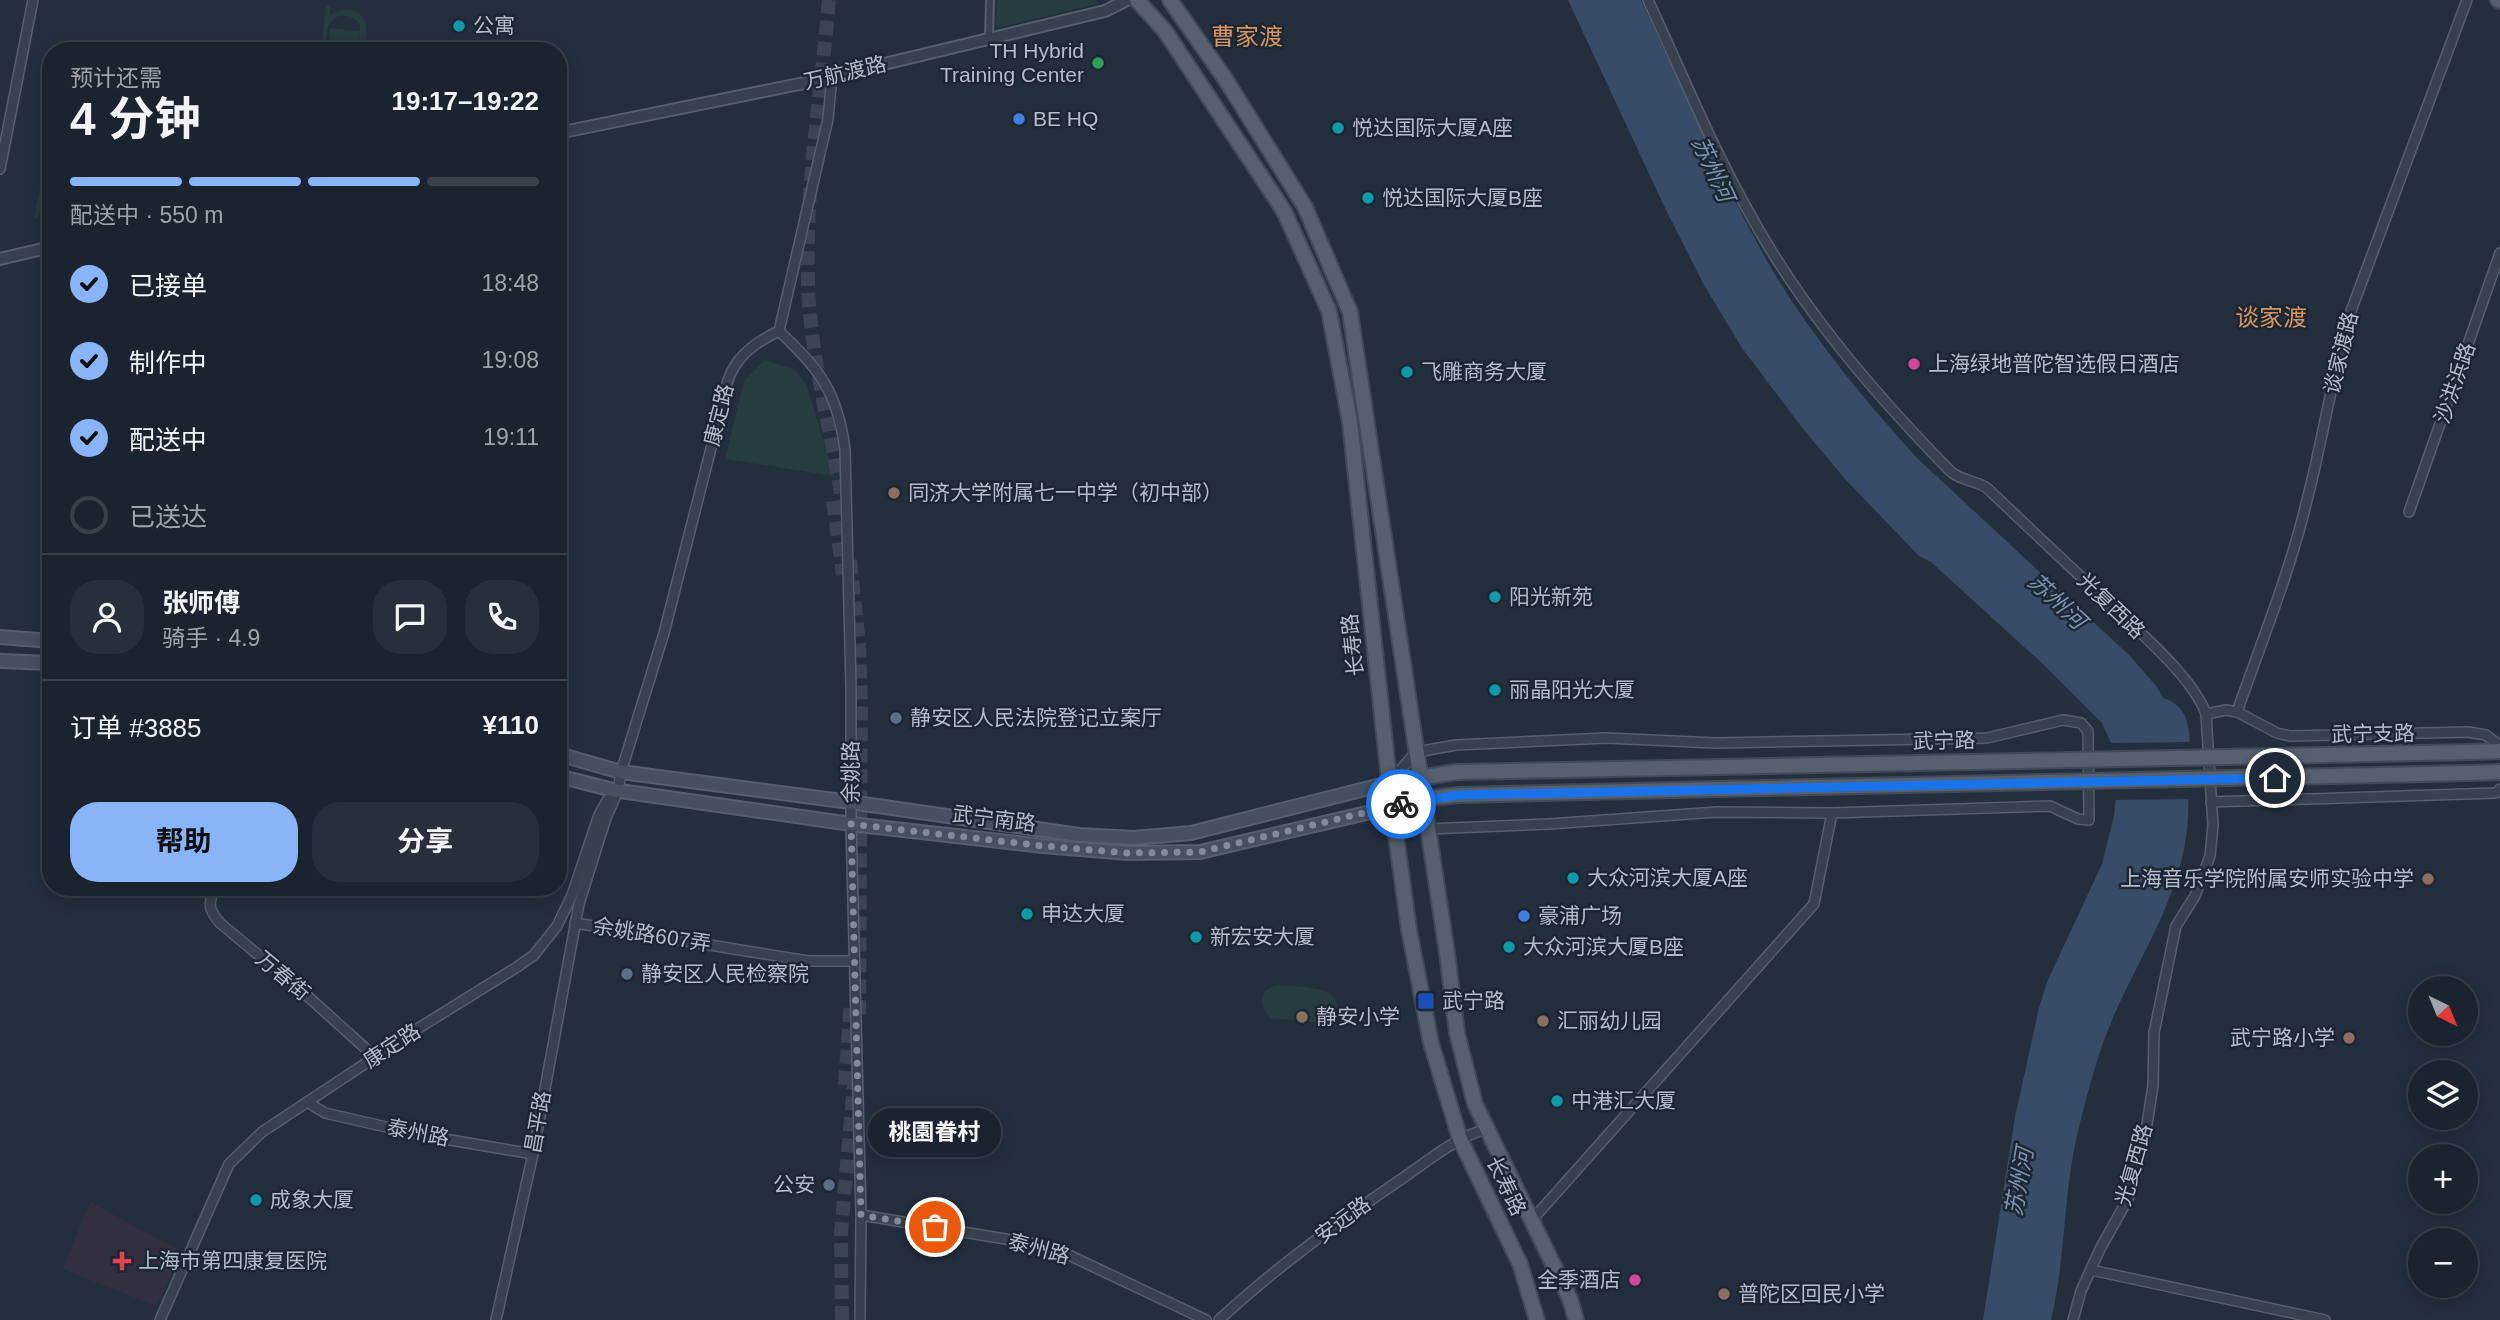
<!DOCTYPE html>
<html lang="zh">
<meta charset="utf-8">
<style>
:root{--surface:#1b232e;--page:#282f3a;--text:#f1f3f6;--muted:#a0a4aa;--line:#39404a;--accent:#8ab4f8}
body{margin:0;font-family:Arial,"Noto Sans SC",sans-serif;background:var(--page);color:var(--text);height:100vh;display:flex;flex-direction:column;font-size:26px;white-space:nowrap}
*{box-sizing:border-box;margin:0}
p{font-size:23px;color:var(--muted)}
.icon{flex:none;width:38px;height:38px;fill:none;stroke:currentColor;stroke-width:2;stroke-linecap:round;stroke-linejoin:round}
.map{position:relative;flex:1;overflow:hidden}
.drawer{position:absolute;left:42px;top:42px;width:525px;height:854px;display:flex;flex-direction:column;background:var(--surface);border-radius:28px;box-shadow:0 4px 18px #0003,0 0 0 2px var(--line)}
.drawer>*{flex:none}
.needle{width:46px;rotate:137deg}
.tools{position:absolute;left:2408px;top:976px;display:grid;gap:14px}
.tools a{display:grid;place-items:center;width:70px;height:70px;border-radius:50%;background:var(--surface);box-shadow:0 4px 18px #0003,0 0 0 2px var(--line);font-size:35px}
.pin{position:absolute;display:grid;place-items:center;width:60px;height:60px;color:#fff;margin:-30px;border:4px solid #fff;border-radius:50%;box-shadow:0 2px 7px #0007}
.courier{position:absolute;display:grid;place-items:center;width:70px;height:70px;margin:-35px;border:5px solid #1a73e8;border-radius:50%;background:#fff;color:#222;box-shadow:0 2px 9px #0007}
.bubble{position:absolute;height:49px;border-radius:24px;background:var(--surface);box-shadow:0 4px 18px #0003,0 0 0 2px var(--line);font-size:23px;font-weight:700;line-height:49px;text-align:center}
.head em{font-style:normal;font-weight:700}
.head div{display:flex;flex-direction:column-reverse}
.head{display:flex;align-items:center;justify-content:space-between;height:119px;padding:0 28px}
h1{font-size:46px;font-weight:700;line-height:52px}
.bar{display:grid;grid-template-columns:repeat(4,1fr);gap:10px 7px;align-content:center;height:84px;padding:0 28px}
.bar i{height:9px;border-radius:5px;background:var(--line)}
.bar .current{background:var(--accent)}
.bar p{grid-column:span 4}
.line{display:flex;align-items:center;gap:18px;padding:0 28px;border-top:2px solid var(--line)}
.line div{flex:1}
.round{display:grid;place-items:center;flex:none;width:74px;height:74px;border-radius:28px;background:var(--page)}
ol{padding:0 28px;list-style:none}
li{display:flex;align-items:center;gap:21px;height:77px}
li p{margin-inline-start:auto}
li .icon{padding:7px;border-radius:50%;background:var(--accent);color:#111;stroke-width:4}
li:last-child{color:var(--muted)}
li i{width:38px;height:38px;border:4px solid var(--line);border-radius:50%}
.primary-button{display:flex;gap:14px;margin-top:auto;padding:14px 28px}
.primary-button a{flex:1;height:80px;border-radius:28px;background:var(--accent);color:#111;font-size:28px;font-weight:700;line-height:80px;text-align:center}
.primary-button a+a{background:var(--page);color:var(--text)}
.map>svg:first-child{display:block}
.medical{fill:#32303f}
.green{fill:#263c3f}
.water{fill:#394c67}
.pier{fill:#242f3e}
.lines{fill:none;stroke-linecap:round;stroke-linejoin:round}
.trunk-tunnel{stroke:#3a4453;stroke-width:14;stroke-dasharray:14 7;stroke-linecap:butt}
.pedestrian-casing{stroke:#565f6c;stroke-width:10}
.minor-casing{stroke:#565f6c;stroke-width:12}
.tertiary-casing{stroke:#565f6c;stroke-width:14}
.secondary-casing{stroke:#565f6c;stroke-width:16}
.primary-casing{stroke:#414a57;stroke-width:18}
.pedestrian{stroke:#38414e;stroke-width:6}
.minor{stroke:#38414e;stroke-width:9}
.tertiary{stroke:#38414e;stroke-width:10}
.secondary{stroke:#465061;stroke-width:12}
.primary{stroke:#56606e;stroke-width:14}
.primary-bridge-casing{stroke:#414a57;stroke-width:18;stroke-linecap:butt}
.primary-bridge{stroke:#56606e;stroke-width:14}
.done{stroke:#828b98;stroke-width:7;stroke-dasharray:0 12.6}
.route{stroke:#1a73e8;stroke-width:9}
.culture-dot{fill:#0f9aa8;stroke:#1d2633;stroke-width:2.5}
.leisure-dot{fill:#2e9e5b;stroke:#1d2633;stroke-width:2.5}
.shop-dot{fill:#3f7fe0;stroke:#1d2633;stroke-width:2.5}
.hotel-dot{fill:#d1479c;stroke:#1d2633;stroke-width:2.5}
.education-dot{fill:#8d6e63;stroke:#1d2633;stroke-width:2.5}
.service-dot{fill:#5c6f8a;stroke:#1d2633;stroke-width:2.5}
.transit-dot{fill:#1a4fb4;stroke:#1d2633;stroke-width:2.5}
.health-dot{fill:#e0444e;stroke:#1d2633;stroke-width:2.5}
.labels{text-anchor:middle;stroke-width:5;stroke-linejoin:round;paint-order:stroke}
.poi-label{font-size:21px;fill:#b4bcc9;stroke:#1d2633;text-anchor:start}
.street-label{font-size:21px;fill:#b4bcc9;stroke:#1d2633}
.water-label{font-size:23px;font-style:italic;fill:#7c92b1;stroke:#1d2633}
.quarter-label{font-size:24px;fill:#d59563;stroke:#1d2633}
</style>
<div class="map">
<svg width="2500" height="1320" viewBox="0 0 2500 1320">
<rect width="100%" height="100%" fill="#242f3e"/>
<polygon class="medical" points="90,1202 182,1252 156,1306 63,1269"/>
<g class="green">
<polygon points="997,0 1097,0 1096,4 996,28"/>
<path d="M326,5H330V15C343,6 364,8 366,27C367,35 365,43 364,51H359L360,24C351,13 333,11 328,28C326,35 327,43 326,51H321Z"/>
<polygon points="330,28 360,31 358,51 328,48"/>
<polygon points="51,127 51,151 38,219 34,218"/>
<polygon points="765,360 795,370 807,386 834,476 725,459 744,381"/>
<path d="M1276,985C1293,987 1338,984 1338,1008C1338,1016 1332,1021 1325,1023L1271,1018C1262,1009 1258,1000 1266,990Z"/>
</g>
<path class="water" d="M1568,0H1641C1684,91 1723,186 1774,273C1814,339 1865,401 1917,458L2130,656L2157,687L2163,698C2194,707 2190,739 2189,765C2188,792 2190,822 2184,849C2172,910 2136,964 2112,1020C2097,1055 2087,1095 2078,1131C2063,1193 2066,1258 2051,1320H1983L2015,1117L2039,1008L2047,982L2102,864L2114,816L2118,779L2114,750L2102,723L2044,665L1931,562L1919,556L1845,479L1800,425L1742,348L1704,285L1665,208Z"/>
<polygon class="pier" points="2194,742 2191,799 2113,800 2113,762 2109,743"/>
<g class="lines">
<g class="trunk-tunnel">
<path d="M829,0C821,94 805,188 808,283C810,361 834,438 844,515"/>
<polyline points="833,501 843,575"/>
<polyline points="850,560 859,645 861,704 859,1015"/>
<polyline points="845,1085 851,1001"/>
<polyline points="842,1320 841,1232 855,1074"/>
</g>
<g class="pedestrian-casing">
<polyline id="pedestrian" points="989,40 990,0"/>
</g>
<g class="minor-casing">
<g id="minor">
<path d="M1648,0C1680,69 1709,140 1746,207C1799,306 1872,391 1950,471C1961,481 1975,480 1987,488C2027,526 2067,564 2108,602C2137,630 2193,677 2206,714L2213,825L2210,856L2195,896L2176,926L2154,1033L2153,1086L2144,1143L2129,1197L2100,1249L2081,1291L2073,1320"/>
<polyline points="0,169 33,0"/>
<path d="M779,331C820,370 837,391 845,449L851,687V824L861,1215L860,1320"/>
<polyline points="779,331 828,119 832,76"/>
<polyline points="2409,512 2500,253"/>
<path d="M2237,712C2261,643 2289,575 2306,504C2323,440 2332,374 2351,311L2467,0"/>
<polyline points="2206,714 2226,710 2237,712 2277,733 2290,736 2468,732 2486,735 2500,746"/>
<polyline points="1389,783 1416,752 1456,745 1606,738 1716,743 1987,738 2063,720 2081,723 2088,731 2089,820 2078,819 2050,806 1832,813 1717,812 1549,824 1427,829 1392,807"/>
<polyline points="2211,802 2496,793 2500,789"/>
<path d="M215,887C208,904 208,909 220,923L303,992L375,1057"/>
<polyline points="575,923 808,961 854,961"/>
<polyline points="307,1102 325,1113 421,1135 533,1154"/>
<polyline points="861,1215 1035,1244 1056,1249 1206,1320"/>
<polyline points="1532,1220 1814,904 1832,813"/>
<polyline points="2091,1270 2325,1320"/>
<polyline points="160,1320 229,1164 262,1132 422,1026 517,967 534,955 557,926 572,895 599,815 608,799"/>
<path d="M496,1320L533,1154L579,904L606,818L618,791L621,772L664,633L721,409C727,368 741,349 779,331"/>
<path d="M1219,1320C1276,1267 1338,1222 1403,1178C1429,1160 1455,1138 1486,1129"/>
</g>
</g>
<g class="tertiary-casing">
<g id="tertiary">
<polyline points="558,133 809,82 1105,11 1127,0"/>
<polyline points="0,259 51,247"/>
</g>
</g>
<g class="secondary-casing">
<g id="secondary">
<polyline points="0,637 51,641"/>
<polyline points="0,661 51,663"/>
<polyline points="558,754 621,772 850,802 1079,835 1134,838 1191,833 1389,783"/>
<polyline points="558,776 613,790 851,824 1043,846 1128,853 1200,852 1392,807"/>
</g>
</g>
<g class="primary-casing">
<g id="primary">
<polyline points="1137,0 1165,31 1284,211 1329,311 1350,422 1392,807 1409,930 1431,1043 1460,1139 1520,1264 1537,1320"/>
<polyline points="1170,0 1226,80 1305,207 1350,312 1447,953 1457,1033 1475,1104 1570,1299 1576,1320"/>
<polyline points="2498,0 2500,1"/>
<polyline points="2470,752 2500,751"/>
<polyline points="2470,773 2500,772"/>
<polyline points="1389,783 1456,772 1718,767"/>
<polyline points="1392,807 1422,799 1458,795 1717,789"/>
</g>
</g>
<use href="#pedestrian" class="pedestrian"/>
<use href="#minor" class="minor"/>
<use href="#tertiary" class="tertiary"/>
<use href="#secondary" class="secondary"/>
<use href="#primary" class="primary"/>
<g class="primary-bridge-casing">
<g id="primary-bridge">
<polyline points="1718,767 2470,752"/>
<polyline points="1717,789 2470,773"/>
</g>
</g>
<use href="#primary-bridge" class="primary-bridge"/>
</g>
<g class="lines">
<polyline class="done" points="935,1227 861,1215 851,824 1044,846 1128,853 1200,852 1401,804"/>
<polyline class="route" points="1401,804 1458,795 2275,778"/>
</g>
<g class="culture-dot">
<circle cx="459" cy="26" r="7"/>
<circle cx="1338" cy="128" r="7"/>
<circle cx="1368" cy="198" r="7"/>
<circle cx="1407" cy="372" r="7"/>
<circle cx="1495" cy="597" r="7"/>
<circle cx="1495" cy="690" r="7"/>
<circle cx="1573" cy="878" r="7"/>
<circle cx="1027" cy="914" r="7"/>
<circle cx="1196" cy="937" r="7"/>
<circle cx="1509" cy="947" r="7"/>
<circle cx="1557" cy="1101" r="7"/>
<circle cx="256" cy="1200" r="7"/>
</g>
<circle class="leisure-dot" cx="1098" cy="63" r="7"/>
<g class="shop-dot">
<circle cx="1019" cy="119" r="7"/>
<circle cx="1524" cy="916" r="7"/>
</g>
<g class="hotel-dot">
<circle cx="1914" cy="364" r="7"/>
<circle cx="1635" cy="1280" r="7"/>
</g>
<g class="education-dot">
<circle cx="894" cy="493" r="7"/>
<circle cx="2428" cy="879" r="7"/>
<circle cx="1302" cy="1017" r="7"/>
<circle cx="1543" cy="1021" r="7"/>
<circle cx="2349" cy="1038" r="7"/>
<circle cx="1724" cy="1294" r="7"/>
</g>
<g class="service-dot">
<circle cx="896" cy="718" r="7"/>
<circle cx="627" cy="974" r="7"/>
<circle cx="829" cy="1185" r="7"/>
</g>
<rect class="transit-dot" x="1417" y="992" width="18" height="18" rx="3.5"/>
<path class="health-dot" d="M118.5 1250.5h7v7h7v7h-7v7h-7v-7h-7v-7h7z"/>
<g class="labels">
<g class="poi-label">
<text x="473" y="33">公寓</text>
<text x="1084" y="58" text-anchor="end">TH Hybrid<tspan x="1084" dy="24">Training Center</tspan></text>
<text x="1033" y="126">BE HQ</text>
<text x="1352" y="135">悦达国际大厦A座</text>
<text x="1382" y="205">悦达国际大厦B座</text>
<text x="1928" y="371">上海绿地普陀智选假日酒店</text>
<text x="1421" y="379">飞雕商务大厦</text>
<text x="908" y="500">同济大学附属七一中学（初中部）</text>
<text x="1509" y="604">阳光新苑</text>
<text x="1509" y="697">丽晶阳光大厦</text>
<text x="910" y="725">静安区人民法院登记立案厅</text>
<text x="1587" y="885">大众河滨大厦A座</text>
<text x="2414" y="886" text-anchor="end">上海音乐学院附属安师实验中学</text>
<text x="1041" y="921">申达大厦</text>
<text x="1538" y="923">豪浦广场</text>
<text x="1210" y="944">新宏安大厦</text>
<text x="1523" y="954">大众河滨大厦B座</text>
<text x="641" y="981">静安区人民检察院</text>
<text x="1442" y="1008">武宁路</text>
<text x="1316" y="1024">静安小学</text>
<text x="1557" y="1028">汇丽幼儿园</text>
<text x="2335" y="1045" text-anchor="end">武宁路小学</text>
<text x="1571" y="1108">中港汇大厦</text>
<text x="815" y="1192" text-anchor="end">公安</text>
<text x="270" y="1207">成象大厦</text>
<text x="138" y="1268">上海市第四康复医院</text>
<text x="1621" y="1287" text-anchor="end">全季酒店</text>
<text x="1738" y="1301">普陀区回民小学</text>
</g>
<g class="street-label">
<text transform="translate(845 73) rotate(-13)" y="7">万航渡路</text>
<text transform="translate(2341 353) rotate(-76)" y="7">谈家渡路</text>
<text transform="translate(2455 383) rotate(-71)" y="7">沙洪浜路</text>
<text transform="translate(719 415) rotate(-76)" y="7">康定路</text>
<text transform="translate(2111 606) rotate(44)" y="7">光复西路</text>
<text transform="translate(1353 645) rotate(-96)" y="7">长寿路</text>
<text transform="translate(2373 734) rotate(-1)" y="7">武宁支路</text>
<text transform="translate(1944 741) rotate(-1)" y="7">武宁路</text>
<text transform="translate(851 772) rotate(-90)" y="7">余姚路</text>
<text transform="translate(994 819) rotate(7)" y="7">武宁南路</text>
<text transform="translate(652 935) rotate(9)" y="7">余姚路607弄</text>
<text transform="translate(283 976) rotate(40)" y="7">万春街</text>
<text transform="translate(392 1046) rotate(-33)" y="7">康定路</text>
<text transform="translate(538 1122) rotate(-80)" y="7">昌平路</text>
<text transform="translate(418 1133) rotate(11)" y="7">泰州路</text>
<text transform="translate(2134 1165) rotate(-74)" y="7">光复西路</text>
<text transform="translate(1506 1186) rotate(64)" y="7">长寿路</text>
<text transform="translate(1343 1220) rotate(-36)" y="7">安远路</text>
<text transform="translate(1039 1249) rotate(15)" y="7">泰州路</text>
</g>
<g class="water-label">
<text transform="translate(1713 169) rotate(65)" y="8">苏州河</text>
<text transform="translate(2057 601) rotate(43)" y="8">苏州河</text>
<text transform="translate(2019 1182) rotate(-80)" y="8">苏州河</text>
</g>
<g class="quarter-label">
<text x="1247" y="45">曹家渡</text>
<text x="2271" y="326">谈家渡</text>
</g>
</g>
</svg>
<div class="tools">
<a><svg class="needle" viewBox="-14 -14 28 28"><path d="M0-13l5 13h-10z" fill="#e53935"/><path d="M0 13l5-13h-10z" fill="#a0a4aa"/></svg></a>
<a><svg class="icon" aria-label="layers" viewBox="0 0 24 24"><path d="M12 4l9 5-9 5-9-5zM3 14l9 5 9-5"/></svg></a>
<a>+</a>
<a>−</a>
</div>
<div class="pin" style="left:935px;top:1227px;background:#ea580c"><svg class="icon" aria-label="bag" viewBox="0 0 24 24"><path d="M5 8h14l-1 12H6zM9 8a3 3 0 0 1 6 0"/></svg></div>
<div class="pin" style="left:2275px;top:778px;background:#1f2937"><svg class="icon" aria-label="home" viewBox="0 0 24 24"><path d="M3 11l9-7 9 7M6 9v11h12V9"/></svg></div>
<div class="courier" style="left:1401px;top:804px"><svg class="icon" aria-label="bike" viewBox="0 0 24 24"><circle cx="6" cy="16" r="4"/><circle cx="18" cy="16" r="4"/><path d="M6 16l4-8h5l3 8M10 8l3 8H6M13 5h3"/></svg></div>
<div class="bubble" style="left:868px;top:1108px;width:133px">桃園眷村</div>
<section class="drawer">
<div class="head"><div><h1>4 分钟</h1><p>预计还需</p></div><em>19:17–19:22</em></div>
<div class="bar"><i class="current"></i><i class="current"></i><i class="current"></i><i></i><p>配送中 · 550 m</p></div>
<ol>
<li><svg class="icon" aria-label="check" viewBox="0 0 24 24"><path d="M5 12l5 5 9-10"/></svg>已接单<p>18:48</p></li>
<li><svg class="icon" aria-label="check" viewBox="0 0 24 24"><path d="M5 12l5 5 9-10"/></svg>制作中<p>19:08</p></li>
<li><svg class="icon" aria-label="check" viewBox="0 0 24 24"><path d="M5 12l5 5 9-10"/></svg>配送中<p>19:11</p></li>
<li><i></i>已送达</li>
</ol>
<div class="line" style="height:126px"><a class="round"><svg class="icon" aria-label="person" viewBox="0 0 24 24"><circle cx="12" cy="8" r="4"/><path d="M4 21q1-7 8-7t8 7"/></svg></a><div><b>张师傅</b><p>骑手 · 4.9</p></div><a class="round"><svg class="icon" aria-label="chat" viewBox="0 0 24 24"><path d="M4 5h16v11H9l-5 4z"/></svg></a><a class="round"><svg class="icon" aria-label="phone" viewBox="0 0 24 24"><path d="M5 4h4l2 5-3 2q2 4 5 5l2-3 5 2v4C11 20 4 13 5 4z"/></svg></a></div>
<div class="line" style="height:91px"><div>订单 #3885</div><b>¥110</b></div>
<div class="primary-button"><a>帮助</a><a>分享</a></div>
</section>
</div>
